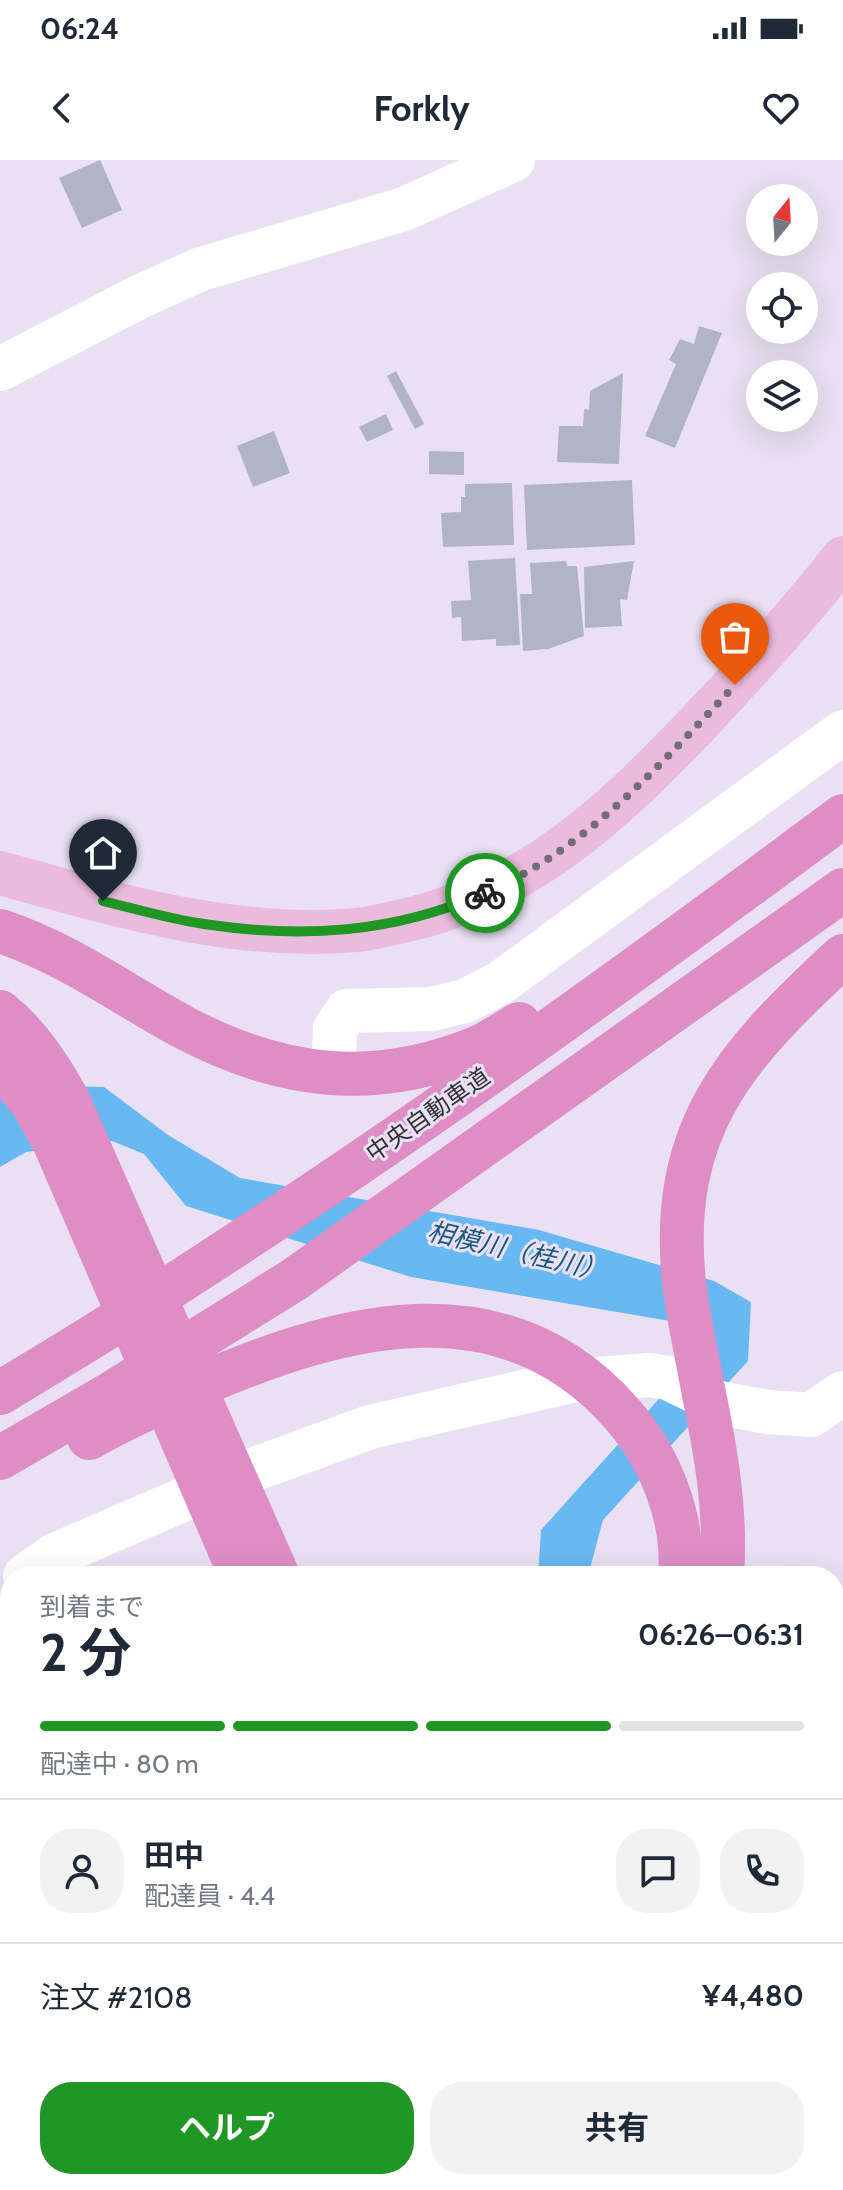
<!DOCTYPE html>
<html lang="ja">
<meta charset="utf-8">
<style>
:root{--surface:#fff;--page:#f2f2f3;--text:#1f2937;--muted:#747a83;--line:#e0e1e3;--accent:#209625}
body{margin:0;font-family:Cabin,"Noto Sans JP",sans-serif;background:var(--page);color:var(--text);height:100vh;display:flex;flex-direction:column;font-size:30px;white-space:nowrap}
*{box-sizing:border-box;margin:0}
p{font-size:26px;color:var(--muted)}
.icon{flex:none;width:44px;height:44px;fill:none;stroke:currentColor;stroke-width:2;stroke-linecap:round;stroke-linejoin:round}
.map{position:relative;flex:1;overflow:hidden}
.details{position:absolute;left:0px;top:1406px;width:844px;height:624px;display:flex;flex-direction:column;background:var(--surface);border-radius:32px 32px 0 0;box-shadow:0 8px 32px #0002}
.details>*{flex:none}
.needle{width:52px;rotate:18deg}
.tools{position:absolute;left:746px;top:24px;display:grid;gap:16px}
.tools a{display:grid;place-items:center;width:72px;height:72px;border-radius:50%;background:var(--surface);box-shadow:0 8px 32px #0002;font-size:40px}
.pin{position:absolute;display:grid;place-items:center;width:68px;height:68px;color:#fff;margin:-82px -34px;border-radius:50% 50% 50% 0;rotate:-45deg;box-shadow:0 0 8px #0007}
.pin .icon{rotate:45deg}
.courier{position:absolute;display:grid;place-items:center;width:80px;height:80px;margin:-40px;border:6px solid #209625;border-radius:50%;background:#fff;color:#222;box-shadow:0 2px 10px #0007}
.headline em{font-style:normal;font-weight:700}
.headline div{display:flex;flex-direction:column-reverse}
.headline{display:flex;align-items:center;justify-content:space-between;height:136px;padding:0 40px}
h1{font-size:52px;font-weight:700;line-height:60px}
.bar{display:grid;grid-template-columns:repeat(4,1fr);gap:12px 8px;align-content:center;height:96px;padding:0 40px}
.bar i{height:10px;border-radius:6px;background:var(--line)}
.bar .on{background:var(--accent)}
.bar p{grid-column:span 4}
.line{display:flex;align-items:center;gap:20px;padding:0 40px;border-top:2px solid var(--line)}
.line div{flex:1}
.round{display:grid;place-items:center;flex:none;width:84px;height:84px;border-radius:32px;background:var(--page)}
.action{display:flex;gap:16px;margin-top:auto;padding:16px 40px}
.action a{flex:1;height:92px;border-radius:32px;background:var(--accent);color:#fff;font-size:32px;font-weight:700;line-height:92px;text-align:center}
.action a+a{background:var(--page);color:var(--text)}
.status{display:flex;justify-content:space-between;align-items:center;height:56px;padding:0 40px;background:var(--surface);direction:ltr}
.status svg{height:22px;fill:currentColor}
header{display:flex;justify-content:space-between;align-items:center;height:104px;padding:0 40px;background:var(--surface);font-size:36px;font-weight:700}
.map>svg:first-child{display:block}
.forest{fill:#dd818d}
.water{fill:#68b8f1}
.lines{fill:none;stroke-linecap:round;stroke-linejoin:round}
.river{stroke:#68b8f1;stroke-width:62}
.building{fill:#b0b4c6}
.minor{stroke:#fff;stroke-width:44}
.major{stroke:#ebbbdc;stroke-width:44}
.highway{stroke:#de8ec5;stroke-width:44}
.done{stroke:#726d78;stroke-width:8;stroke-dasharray:0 14.4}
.route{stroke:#209625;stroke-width:10}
.labels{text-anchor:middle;stroke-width:6;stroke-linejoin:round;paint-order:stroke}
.street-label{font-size:24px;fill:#322f35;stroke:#e9e1f3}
.water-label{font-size:26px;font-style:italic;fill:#1c577d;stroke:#e9e1f3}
</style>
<div class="status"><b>06:24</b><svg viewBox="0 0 49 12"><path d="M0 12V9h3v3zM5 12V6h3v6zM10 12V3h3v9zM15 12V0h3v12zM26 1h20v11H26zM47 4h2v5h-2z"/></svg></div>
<header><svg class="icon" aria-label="back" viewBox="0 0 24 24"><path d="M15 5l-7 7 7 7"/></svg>Forkly<svg class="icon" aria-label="heart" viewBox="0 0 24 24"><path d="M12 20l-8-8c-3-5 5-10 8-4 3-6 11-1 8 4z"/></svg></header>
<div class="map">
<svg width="843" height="2030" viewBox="0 0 843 2030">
<rect width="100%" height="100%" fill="#e9e1f3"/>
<polygon class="forest" points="843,1488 843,2030 0,2030 0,1750 10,1746 10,2020 834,2020 834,1491"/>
<polygon class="water" points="22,925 104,927 168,975 240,1018 539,1070 714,1121 751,1142 748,1201 603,1360 588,1416 538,1416 541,1370 694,1200 682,1163 411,1117 186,1046 144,994 112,981 26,992 0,1007 0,935"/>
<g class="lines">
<g class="river">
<polyline points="0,1793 10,1780"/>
<polyline points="358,2020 367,2030"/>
<polyline points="561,2030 568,2020"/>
</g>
</g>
<g class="building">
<polygon points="100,0 122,50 82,68 59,18"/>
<polygon points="699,166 722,173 675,288 645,276 676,204 669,200 680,179 694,184"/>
<polygon points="396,211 424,264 415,269 387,216"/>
<polygon points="623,213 619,304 557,302 559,266 583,266 584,249 589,250 590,231"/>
<polygon points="386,254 393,270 367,282 359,267"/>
<polygon points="274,271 290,313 253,327 237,286"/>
<polygon points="429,291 464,292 464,315 429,314"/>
<polygon points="632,320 635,385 527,390 524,325"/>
<polygon points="512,323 514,385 443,387 441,353 461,352 461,337 465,337 465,324"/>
<polygon points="515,398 520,485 496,486 496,479 462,481 461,457 452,458 451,441 471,440 468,401"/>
<polygon points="566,401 567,406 577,406 584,476 548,489 523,491 520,434 532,434 530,403"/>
<polygon points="634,401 627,440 620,439 622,466 585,468 584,407"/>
<polygon points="0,1538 10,1557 10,1592 0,1597"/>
</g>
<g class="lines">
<g class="minor">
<polyline points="0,209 141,136 201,109 404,49 513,0"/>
<polyline points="334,897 335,869 347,851 431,849 465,841 500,823 843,572"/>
<polyline points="25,1416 55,1395 247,1312 370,1267 571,1221 649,1215 668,1218 719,1243 768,1252 811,1255 843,1233"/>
</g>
<path class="major" d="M0,713C116,745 235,781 356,770C370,769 384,765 398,762C528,735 615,651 704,557C752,506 800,453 843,398"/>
<g class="highway">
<path d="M0,771C67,793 122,834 183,867C281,919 373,930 477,888C491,882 505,872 519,864"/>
<path d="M0,852C29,875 50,908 68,940L278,1416"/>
<polyline points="0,903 33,944 55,984 241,1416"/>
<path d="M0,1233C293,1058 570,859 843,656"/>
<path d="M89,1278C126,1257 165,1240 204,1223C346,1162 506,1121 622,1254C660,1297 685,1359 680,1416"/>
<polyline points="0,1298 112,1233 295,1119 843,730"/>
<path d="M722,1416C727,1351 715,1287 702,1224C696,1190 688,1156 684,1122C668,967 737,894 843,796"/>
</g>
</g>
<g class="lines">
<path class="done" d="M485,733C586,690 661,604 735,525"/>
<path class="route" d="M103,741C136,749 170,759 204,764C303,779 394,773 485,733"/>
</g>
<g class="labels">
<g class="street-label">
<text transform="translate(428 955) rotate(-35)" y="8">中央自動車道</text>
</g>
<g class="water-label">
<text transform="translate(517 1091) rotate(13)" y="9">相模川（桂川）</text>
</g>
</g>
</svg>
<div class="tools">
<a><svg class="needle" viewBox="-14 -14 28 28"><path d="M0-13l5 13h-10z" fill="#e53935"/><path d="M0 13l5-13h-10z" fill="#747a83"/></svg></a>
<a><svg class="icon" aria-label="locate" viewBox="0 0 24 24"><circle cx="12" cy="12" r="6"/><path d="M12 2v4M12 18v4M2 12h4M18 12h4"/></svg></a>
<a><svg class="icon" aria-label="layers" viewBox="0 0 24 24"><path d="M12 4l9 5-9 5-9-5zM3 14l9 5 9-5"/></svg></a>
</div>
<div class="pin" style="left:735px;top:525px;background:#ea580c"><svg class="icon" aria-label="bag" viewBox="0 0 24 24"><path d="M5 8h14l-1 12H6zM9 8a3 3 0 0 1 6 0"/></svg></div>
<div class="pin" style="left:103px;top:741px;background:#1f2937"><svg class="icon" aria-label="home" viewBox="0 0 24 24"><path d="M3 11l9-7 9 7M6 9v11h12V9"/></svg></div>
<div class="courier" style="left:485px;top:733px"><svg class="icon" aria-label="bike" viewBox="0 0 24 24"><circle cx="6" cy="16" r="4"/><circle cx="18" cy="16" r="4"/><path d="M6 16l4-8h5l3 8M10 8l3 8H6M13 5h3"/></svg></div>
<section class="details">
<div class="headline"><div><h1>2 分</h1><p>到着まで</p></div><em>06:26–06:31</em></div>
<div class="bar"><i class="on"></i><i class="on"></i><i class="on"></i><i></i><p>配達中 · 80 m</p></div>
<div class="line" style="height:144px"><a class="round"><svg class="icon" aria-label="person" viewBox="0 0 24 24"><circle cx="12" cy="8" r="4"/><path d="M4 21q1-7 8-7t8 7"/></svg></a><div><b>田中</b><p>配達員 · 4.4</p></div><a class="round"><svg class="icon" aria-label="chat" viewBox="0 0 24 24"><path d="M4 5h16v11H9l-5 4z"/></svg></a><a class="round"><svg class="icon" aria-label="phone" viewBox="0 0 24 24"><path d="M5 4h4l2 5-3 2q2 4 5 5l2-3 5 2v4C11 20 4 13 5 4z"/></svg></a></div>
<div class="line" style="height:104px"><div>注文 #2108</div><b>¥4,480</b></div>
<div class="action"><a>ヘルプ</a><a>共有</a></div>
</section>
</div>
